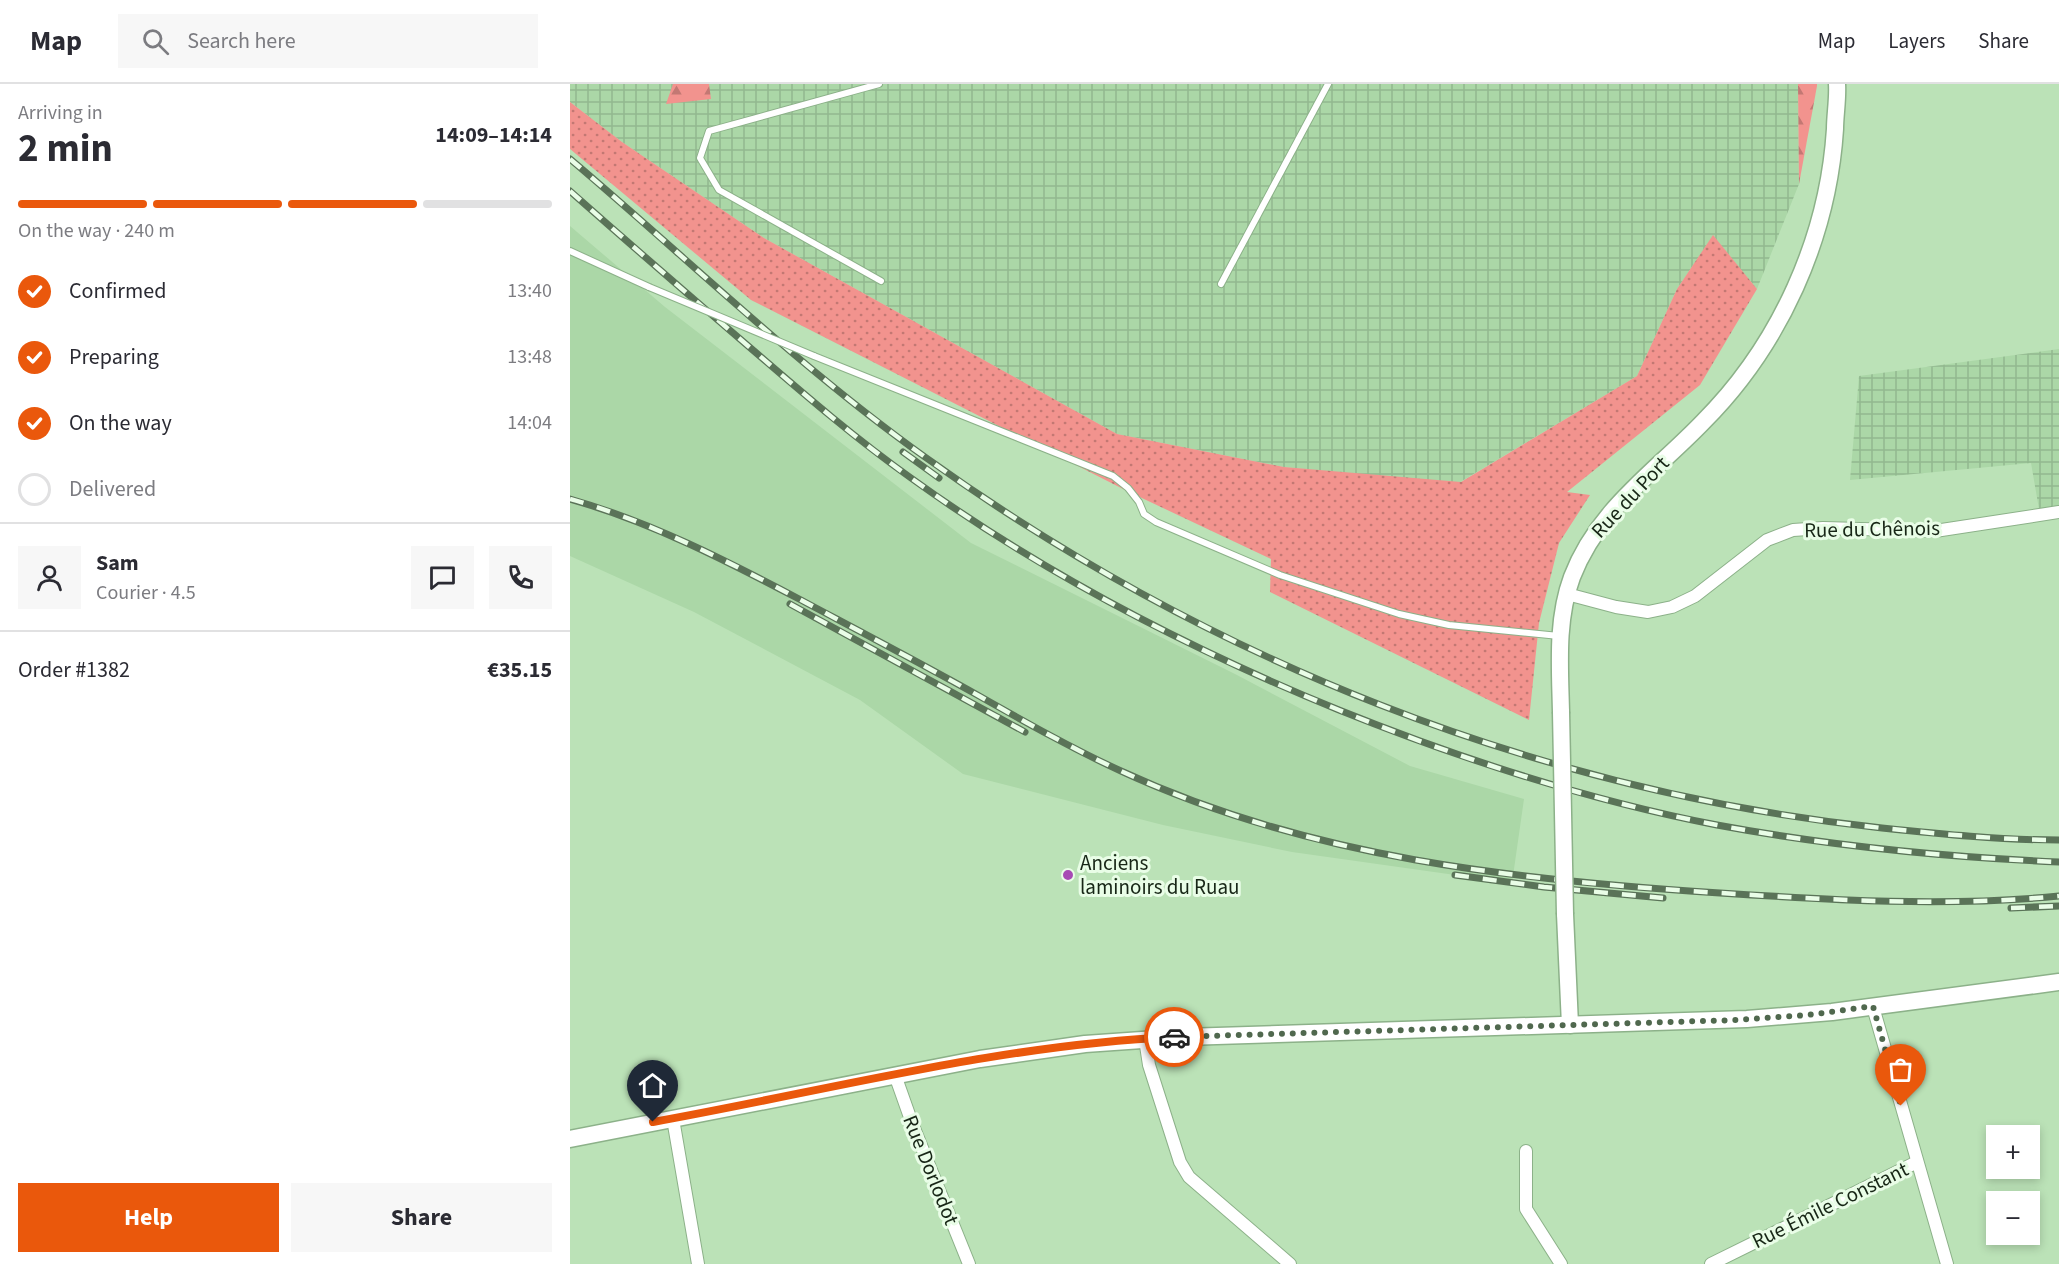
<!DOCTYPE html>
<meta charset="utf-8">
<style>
:root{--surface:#fff;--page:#f7f7f7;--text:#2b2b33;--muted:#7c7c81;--line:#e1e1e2;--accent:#ea580c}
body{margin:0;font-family:"Source Sans 3",sans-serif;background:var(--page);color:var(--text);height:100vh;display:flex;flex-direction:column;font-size:22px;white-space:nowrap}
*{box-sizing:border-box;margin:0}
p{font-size:20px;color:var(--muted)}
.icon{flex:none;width:33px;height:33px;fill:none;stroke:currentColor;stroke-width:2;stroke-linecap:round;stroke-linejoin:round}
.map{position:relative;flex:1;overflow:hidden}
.details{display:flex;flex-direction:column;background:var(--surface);width:570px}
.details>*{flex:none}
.buttons{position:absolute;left:1416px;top:1041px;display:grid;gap:12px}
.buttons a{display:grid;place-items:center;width:54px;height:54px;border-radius:0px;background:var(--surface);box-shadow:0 3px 9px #0003;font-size:30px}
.pin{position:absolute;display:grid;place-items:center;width:51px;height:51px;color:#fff;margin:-62px -26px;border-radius:50% 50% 50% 0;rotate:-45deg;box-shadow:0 0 6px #0007}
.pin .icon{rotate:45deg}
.courier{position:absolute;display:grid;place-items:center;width:60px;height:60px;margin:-30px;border:4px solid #ea580c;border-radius:50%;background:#fff;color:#222;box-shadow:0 2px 8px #0007}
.summary em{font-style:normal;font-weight:700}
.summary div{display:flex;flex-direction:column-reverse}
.summary{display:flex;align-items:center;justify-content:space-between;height:102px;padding:0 18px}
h1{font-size:39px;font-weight:700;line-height:45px}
.bar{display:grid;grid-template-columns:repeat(4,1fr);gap:9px 6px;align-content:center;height:72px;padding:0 18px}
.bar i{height:8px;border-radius:4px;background:var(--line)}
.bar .current{background:var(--accent)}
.bar p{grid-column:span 4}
.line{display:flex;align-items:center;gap:15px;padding:0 18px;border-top:2px solid var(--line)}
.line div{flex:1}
.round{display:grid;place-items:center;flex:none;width:63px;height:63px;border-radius:0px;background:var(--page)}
ol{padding:0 18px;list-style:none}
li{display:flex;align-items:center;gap:18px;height:66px}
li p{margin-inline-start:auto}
li .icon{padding:6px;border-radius:50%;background:var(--accent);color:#fff;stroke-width:4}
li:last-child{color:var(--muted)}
li i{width:33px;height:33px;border:3px solid var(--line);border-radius:50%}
.cta{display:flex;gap:12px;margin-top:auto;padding:12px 18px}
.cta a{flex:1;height:69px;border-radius:0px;background:var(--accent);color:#fff;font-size:24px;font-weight:700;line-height:69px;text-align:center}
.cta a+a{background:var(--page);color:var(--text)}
header{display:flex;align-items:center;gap:36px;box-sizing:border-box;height:84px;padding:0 30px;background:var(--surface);border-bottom:2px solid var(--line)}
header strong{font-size:28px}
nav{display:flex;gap:33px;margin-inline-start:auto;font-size:21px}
.search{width:420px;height:54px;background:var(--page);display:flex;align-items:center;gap:15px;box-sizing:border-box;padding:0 21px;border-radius:0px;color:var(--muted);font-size:22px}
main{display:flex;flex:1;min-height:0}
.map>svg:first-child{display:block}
.built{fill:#abd7a7}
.industrial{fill:url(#industrial-grid)}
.green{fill:url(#green-dots)}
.forest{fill:url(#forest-firs)}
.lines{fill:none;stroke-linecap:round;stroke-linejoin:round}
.lane-casing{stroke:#8cb189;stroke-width:8}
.street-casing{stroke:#8cb189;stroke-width:14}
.secondary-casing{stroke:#8cb189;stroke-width:19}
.lane{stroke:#fff;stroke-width:6}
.street{stroke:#fff;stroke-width:12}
.secondary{stroke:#fff;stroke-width:16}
.rail-casing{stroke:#5a7358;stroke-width:7}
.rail{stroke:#e9fde7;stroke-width:4.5;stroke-dasharray:14;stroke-linecap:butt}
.lane-bridge-casing{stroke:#8cb189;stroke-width:8;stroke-linecap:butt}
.secondary-bridge-casing{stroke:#8cb189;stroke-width:19;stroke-linecap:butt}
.lane-bridge{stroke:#fff;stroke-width:6}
.secondary-bridge{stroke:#fff;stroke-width:16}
.done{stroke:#50684e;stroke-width:6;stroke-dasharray:0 10.8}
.route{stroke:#ea580c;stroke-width:8}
.poi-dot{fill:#a74ab4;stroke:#e9fde7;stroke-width:2}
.labels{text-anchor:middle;stroke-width:6;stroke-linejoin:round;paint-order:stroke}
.street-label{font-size:21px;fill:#172616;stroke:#e9fde7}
.poi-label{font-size:21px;fill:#172616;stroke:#e9fde7;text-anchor:start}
</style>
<header>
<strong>Map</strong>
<div class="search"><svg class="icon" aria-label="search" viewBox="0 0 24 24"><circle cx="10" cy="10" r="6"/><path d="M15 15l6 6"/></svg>Search here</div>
<nav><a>Map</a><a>Layers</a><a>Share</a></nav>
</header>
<main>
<section class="details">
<div class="summary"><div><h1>2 min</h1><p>Arriving in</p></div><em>14:09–14:14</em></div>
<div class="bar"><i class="current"></i><i class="current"></i><i class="current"></i><i></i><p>On the way · 240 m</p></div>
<ol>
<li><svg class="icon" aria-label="check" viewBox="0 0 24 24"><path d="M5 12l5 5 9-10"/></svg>Confirmed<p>13:40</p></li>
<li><svg class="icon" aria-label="check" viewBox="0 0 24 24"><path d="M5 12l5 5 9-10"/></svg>Preparing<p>13:48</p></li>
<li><svg class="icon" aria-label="check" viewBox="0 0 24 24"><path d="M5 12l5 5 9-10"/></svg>On the way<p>14:04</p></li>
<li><i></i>Delivered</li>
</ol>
<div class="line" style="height:108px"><a class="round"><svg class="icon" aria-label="person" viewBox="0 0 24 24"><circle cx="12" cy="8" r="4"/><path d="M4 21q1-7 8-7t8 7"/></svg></a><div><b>Sam</b><p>Courier · 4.5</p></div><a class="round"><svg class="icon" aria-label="chat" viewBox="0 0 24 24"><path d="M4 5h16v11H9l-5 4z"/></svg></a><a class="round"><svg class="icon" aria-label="phone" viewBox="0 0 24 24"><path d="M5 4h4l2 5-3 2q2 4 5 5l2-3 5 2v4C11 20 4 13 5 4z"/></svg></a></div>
<div class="line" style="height:78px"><div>Order #1382</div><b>€35.15</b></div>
<div class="cta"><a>Help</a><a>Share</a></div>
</section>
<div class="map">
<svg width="1489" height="1180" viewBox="0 0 1489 1180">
<defs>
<pattern id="industrial-grid" width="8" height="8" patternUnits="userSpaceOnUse" patternTransform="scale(1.5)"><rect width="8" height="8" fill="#abd7a7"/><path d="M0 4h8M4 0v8" fill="none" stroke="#92b88f"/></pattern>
<pattern id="green-dots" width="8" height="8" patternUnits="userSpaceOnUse" patternTransform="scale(1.5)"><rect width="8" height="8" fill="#f2938e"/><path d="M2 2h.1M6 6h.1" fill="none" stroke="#c37873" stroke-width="1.8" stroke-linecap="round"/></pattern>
<pattern id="forest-firs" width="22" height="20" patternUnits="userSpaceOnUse" patternTransform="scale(1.5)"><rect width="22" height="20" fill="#f2938e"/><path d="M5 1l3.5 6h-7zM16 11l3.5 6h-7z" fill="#c37873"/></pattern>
</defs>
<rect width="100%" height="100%" fill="#bbe2b7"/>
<polygon class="built" points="0,142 95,223 401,459 665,590 840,682 954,715 942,799 722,768 593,741 393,690 290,616 124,528 0,472"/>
<g class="industrial">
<polygon points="0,0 107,0 140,15 139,0 1228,0 1229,100 1187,205 1143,152 1107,205 1067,292 887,400 714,383 547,350 194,154 52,58 0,18"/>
<polygon points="1489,265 1489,427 1470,431 1461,379 1280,396 1289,292"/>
</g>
<polygon class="green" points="0,18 52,58 194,154 547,350 714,383 891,398 1067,292 1107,205 1143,151 1187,205 1130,301 997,408 1020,411 989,459 969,539 959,636 700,508 701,475 557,407 181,216 0,65"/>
<g class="forest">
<polygon points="103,0 139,0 141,15 96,20"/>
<polygon points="1228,0 1247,0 1247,2 1229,100"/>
</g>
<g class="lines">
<g class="lane-casing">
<g id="lane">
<polyline points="309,0 139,47 130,74 149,106 311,197"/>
<polyline points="0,167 79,203"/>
<polyline points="651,200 758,0"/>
<polyline points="244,272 543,392 558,404 569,418 574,430 586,438 710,491 829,530 879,541 989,552"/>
</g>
</g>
<g class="street-casing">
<g id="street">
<polyline points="997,510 1046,523 1078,528 1102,523 1125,512 1197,456 1223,446 1253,444 1365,447 1489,428"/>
<polyline points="1303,923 1377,1180"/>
<polyline points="575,955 579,981 610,1078 619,1093 720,1180"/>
<polyline points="325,991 342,1039 399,1180"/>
<polyline points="103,1035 128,1180"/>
<polyline points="956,1067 956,1125 991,1180"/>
<polyline points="1141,1180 1347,1078"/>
</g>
</g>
<g class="secondary-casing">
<g id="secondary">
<path d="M991,628C990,583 986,536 1002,493C1028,425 1085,388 1133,338C1210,261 1258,154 1265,45C1265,31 1268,15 1267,0"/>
<polyline points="995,830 1000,941"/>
<polyline points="0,1055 410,975 515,960 615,953 1177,935 1262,928 1489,898"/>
</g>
</g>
<use href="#lane" class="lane"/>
<use href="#street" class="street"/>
<use href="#secondary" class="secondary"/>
<g class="rail-casing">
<g id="rail">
<path d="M0,75C118,175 229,283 355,373C638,576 966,707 1312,744C1371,750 1430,756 1489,756"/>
<path d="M0,107C61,161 122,214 184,267C235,311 286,355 341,394C473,489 619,565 769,626C891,675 1017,716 1147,741C1260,762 1374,773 1489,778"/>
<polyline points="333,368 369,394"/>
<path d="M0,415C81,438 157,477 231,516C291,548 352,580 411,613C457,639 503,665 551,687C739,774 946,796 1150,809C1263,816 1376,823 1489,812"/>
<polyline points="220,520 455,648"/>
<polyline points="885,791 974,803 1093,814"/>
<polyline points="1441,824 1489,822"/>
</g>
</g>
<use href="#rail" class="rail"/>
<g class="lane-bridge-casing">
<polyline id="lane-bridge" points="79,203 244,272"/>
</g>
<g class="secondary-bridge-casing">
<polyline id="secondary-bridge" points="991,628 995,830"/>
</g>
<use href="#lane-bridge" class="lane-bridge"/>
<use href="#secondary-bridge" class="secondary-bridge"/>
</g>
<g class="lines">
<polyline class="done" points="604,953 1167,936 1238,931 1303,922 1331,1022"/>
<path class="route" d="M83,1038C256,1007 428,961 604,953"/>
</g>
<circle class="poi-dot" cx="498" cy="791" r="6"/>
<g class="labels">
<g class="street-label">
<text transform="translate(1060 413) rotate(-47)" y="7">Rue du Port</text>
<text transform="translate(1302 445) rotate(-1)" y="7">Rue du Chênois</text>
<text transform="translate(361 1086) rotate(68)" y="7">Rue Dorlodot</text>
<text transform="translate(1260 1121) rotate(-26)" y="7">Rue Émile Constant</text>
</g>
<g class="poi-label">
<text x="510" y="786">Anciens<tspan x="510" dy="24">laminoirs du Ruau</tspan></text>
</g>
</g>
</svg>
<div class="buttons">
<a>+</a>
<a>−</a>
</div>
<div class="pin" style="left:1331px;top:1022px;background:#ea580c"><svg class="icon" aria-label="bag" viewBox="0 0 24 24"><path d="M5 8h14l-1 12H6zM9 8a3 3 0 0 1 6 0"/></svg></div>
<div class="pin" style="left:83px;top:1038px;background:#1f2937"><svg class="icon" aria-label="home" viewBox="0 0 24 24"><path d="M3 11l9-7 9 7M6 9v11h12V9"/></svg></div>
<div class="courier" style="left:604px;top:953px"><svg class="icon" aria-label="car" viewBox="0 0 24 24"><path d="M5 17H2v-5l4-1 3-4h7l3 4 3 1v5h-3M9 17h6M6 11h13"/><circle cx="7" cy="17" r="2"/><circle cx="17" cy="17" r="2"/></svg></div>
</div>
</main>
